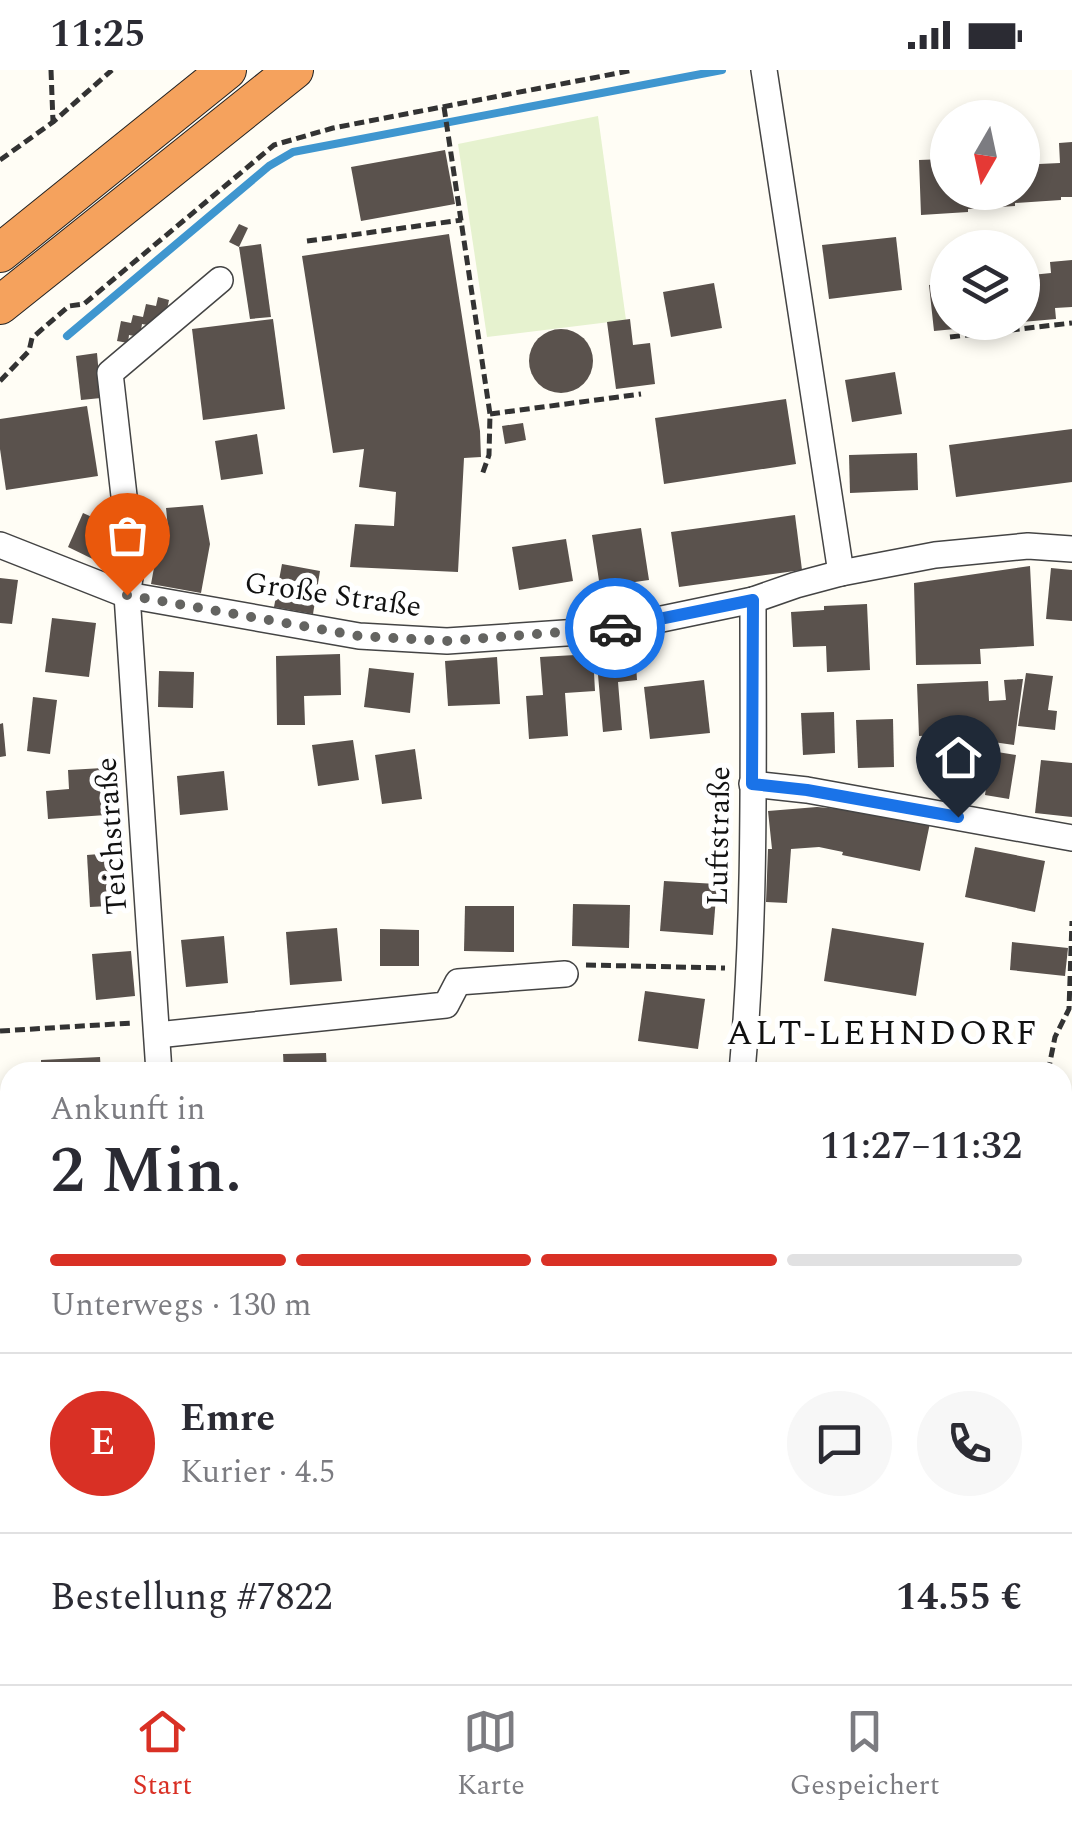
<!DOCTYPE html>
<html lang="de">
<meta charset="utf-8">
<style>
:root{--surface:#fff;--page:#f7f7f7;--text:#2b2b33;--muted:#7c7c81;--line:#e1e1e2;--accent:#d93025}
body{margin:0;font-family:Spectral,serif;background:var(--page);color:var(--text);height:100vh;display:flex;flex-direction:column;font-size:38px;white-space:nowrap}
*{box-sizing:border-box;margin:0}
p{font-size:32px;color:var(--muted)}
.icon{flex:none;width:55px;height:55px;fill:none;stroke:currentColor;stroke-width:2;stroke-linecap:round;stroke-linejoin:round}
.map{position:relative;flex:1;overflow:hidden}
.sheet{position:absolute;left:0px;top:992px;width:1072px;height:622px;display:flex;flex-direction:column;background:var(--surface);border-radius:30px 30px 0 0;box-shadow:0 5px 15px #0003}
.sheet>*{flex:none}
.needle{width:65px;rotate:189deg}
.controls{position:absolute;left:930px;top:30px;display:grid;gap:20px}
.controls a{display:grid;place-items:center;width:110px;height:110px;border-radius:50%;background:var(--surface);box-shadow:0 5px 15px #0003;font-size:50px}
.pin{position:absolute;display:grid;place-items:center;width:85px;height:85px;color:#fff;margin:-102px -42px;border-radius:50% 50% 50% 0;rotate:-45deg;box-shadow:0 0 10px #0007}
.pin .icon{rotate:45deg}
.courier{position:absolute;display:grid;place-items:center;width:100px;height:100px;margin:-50px;border:8px solid #1a73e8;border-radius:50%;background:#fff;color:#222;box-shadow:0 2px 12px #0007}
.overview em{font-style:normal;font-weight:600}
.overview div{display:flex;flex-direction:column-reverse}
.overview{display:flex;align-items:center;justify-content:space-between;height:170px;padding:0 50px}
h1{font-size:65px;font-weight:600;line-height:75px}
.bar{display:grid;grid-template-columns:repeat(4,1fr);gap:15px 10px;align-content:center;height:120px;padding:0 50px}
.bar i{height:12px;border-radius:8px;background:var(--line)}
.bar .selected{background:var(--accent)}
.bar p{grid-column:span 4}
.line{display:flex;align-items:center;gap:25px;padding:0 50px;border-top:2px solid var(--line)}
.line div{flex:1}
.round{display:grid;place-items:center;flex:none;width:105px;height:105px;border-radius:52px;background:var(--page)}
.status{display:flex;justify-content:space-between;align-items:center;height:70px;padding:0 50px;background:var(--surface);direction:ltr}
.status svg{height:28px;fill:currentColor}
.tab-bar{display:flex;justify-content:space-around;align-items:center;height:140px;border-top:2px solid var(--line);background:var(--surface);font-size:28px;color:var(--muted)}
.tab-bar a{display:grid;justify-items:center;gap:5px}
.tab-bar .selected{color:var(--accent)}
.map>svg:first-child{display:block}
.pitch{fill:#e6f2cf}
.lines{fill:none;stroke-linecap:round;stroke-linejoin:round}
.stream{stroke:#3f96cf;stroke-width:8}
.building{fill:#5a524d}
.minor-casing{stroke:#444;stroke-width:28}
.major-casing{stroke:#222;stroke-width:35}
.highway-casing{stroke:#222;stroke-width:40}
.path{stroke:#333;stroke-width:5;stroke-dasharray:10 5;stroke-linecap:butt}
.minor{stroke:#fff;stroke-width:25}
.major{stroke:#f9d66b;stroke-width:32}
.highway{stroke:#f5a25d;stroke-width:38}
.done{stroke:#646461;stroke-width:10;stroke-dasharray:0 18}
.route{stroke:#1a73e8;stroke-width:12}
.labels{text-anchor:middle;stroke-width:10;stroke-linejoin:round;paint-order:stroke}
.street-label{font-size:30px;fill:#111;stroke:#fff}
.quarter-label{font-size:35px;letter-spacing:2.5px;fill:#111;stroke:#fff}
</style>
<div class="status"><b>11:25</b><svg viewBox="0 0 49 12"><path d="M0 12V9h3v3zM5 12V6h3v6zM10 12V3h3v9zM15 12V0h3v12zM26 1h20v11H26zM47 4h2v5h-2z"/></svg></div>
<div class="map">
<svg width="1072" height="1614" viewBox="0 0 1072 1614">
<rect width="100%" height="100%" fill="#fffdf5"/>
<polygon class="pitch" points="598,46 626,250 487,267 458,74"/>
<g class="lines">
<polyline class="stream" points="67,266 269,96 293,82 722,0"/>
</g>
<g class="building">
<polygon points="1072,72 1072,127 1061,127 1061,130 1015,133 1015,136 968,139 968,142 921,145 919,90 944,89 948,122 1022,122 1022,78 1038,77 1039,94 1060,93 1059,73"/>
<polygon points="445,80 455,134 361,151 351,97"/>
<polygon points="239,154 248,158 239,177 229,172"/>
<polygon points="449,164 480,361 481,387 464,388 458,502 350,497 355,454 394,456 396,422 359,417 364,379 333,383 302,186"/>
<polygon points="896,167 902,220 829,229 822,175"/>
<polygon points="261,174 271,247 250,249 239,177"/>
<polygon points="1072,190 1072,237 1055,238 1056,249 1022,252 1022,206 1051,203 1050,192"/>
<polygon points="714,213 722,258 671,267 663,222"/>
<polygon points="948,213 948,252 997,252 997,255 934,261 929,215"/>
<polygon points="158,227 169,230 165,249 154,248 153,256 142,254 140,267 129,265 128,273 117,271 121,251 131,253 133,245 143,247 146,234 156,236"/>
<polygon points="273,249 285,339 203,350 192,259"/>
<polygon points="630,249 633,275 650,273 655,314 616,319 607,252"/>
<circle cx="561" cy="291" r="32"/>
<polygon points="97,283 101,328 81,330 76,286"/>
<polygon points="895,302 902,344 852,352 845,310"/>
<polygon points="786,329 796,394 664,414 655,348"/>
<polygon points="87,336 98,406 6,420 0,379 0,349"/>
<polygon points="523,353 526,370 505,374 502,356"/>
<polygon points="1072,359 1072,412 956,427 949,375"/>
<polygon points="257,364 263,404 221,410 215,371"/>
<polygon points="917,383 918,420 850,423 849,385"/>
<polygon points="203,435 210,474 201,523 151,514 160,465 169,468 166,438"/>
<polygon points="83,443 119,459 103,494 68,477"/>
<polygon points="795,445 802,500 679,517 671,462"/>
<polygon points="641,458 649,510 600,517 592,465"/>
<polygon points="566,469 573,511 519,520 512,477"/>
<polygon points="282,494 320,501 313,544 274,537"/>
<polygon points="1030,496 1034,576 980,579 981,594 916,595 914,513"/>
<polygon points="1051,498 1072,500 1072,551 1046,549"/>
<polygon points="0,508 18,510 12,554 0,553"/>
<polygon points="867,534 870,600 827,602 826,576 793,577 791,542 824,540 824,536"/>
<polygon points="52,548 96,553 89,607 45,602"/>
<polygon points="635,578 637,610 618,612 622,660 603,662 596,582"/>
<polygon points="340,584 341,625 304,626 305,655 277,655 276,586"/>
<polygon points="593,584 595,621 565,623 568,666 529,669 526,626 543,625 540,587"/>
<polygon points="497,587 500,634 448,636 445,591"/>
<polygon points="369,598 414,603 410,643 364,637"/>
<polygon points="159,601 194,602 193,638 158,637"/>
<polygon points="1026,603 1053,606 1048,640 1057,641 1055,660 1018,656"/>
<polygon points="1023,609 1014,675 986,671 987,663 919,666 917,614 988,611 989,631 1006,630 1004,610"/>
<polygon points="704,610 710,663 650,669 644,617"/>
<polygon points="33,627 57,630 50,684 27,681"/>
<polygon points="834,642 835,683 803,685 801,643"/>
<polygon points="893,649 894,697 858,698 856,650"/>
<polygon points="3,653 6,686 0,687 0,654"/>
<polygon points="353,670 359,710 318,716 312,675"/>
<polygon points="415,679 422,729 382,734 375,685"/>
<polygon points="991,681 1016,685 1009,729 985,725"/>
<polygon points="1041,690 1072,693 1072,747 1035,743"/>
<polygon points="103,698 106,745 48,749 46,721 69,719 68,700"/>
<polygon points="224,701 228,740 180,745 177,706"/>
<polygon points="817,737 852,740 930,753 920,801 842,785 843,782 819,777 791,779 787,833 766,832 768,779 772,779 768,741"/>
<polygon points="975,777 1045,791 1035,842 965,827"/>
<polygon points="124,782 127,835 90,837 87,785"/>
<polygon points="664,811 717,814 713,865 660,861"/>
<polygon points="573,834 630,835 629,878 572,876"/>
<polygon points="465,836 514,836 514,882 464,881"/>
<polygon points="337,858 342,911 290,915 286,862"/>
<polygon points="832,858 924,873 916,926 824,911"/>
<polygon points="380,859 419,860 419,896 380,896"/>
<polygon points="224,866 228,913 186,917 181,870"/>
<polygon points="1012,872 1068,878 1065,906 1010,900"/>
<polygon points="131,881 135,926 96,930 92,884"/>
<polygon points="645,921 705,929 698,979 638,971"/>
<polygon points="326,983 327,1002 284,1002 283,984"/>
<polygon points="100,987 101,1002 41,1002 41,990"/>
<polygon points="535,993 535,1002 484,1002 483,995"/>
<polygon points="600,995 638,1000 638,1002 599,1002"/>
<polygon points="1062,1085 1072,1086 1072,1137 1062,1136"/>
<polygon points="10,1088 10,1152 0,1155 0,1090"/>
<polygon points="1062,1471 1072,1472 1072,1518 1062,1518"/>
<rect x="0" y="1521" width="10" height="74"/>
<rect x="10" y="1605" width="107" height="9"/>
<polygon points="158,1605 201,1605 202,1614 159,1614"/>
<polygon points="502,1605 544,1605 543,1614 501,1614"/>
<rect x="588" y="1605" width="71" height="9"/>
<polygon points="716,1605 757,1605 758,1614 716,1614"/>
</g>
<g class="lines">
<g class="minor-casing">
<g id="minor">
<polyline points="764,0 841,503"/>
<polyline points="0,475 127,525 359,566 447,571 609,560 753,530 796,515 841,503 935,485 1028,476 1072,479"/>
<polyline points="752,714 807,720 1072,768"/>
<polyline points="157,965 446,935 458,912 565,904"/>
<polyline points="159,1002 127,525 132,496 110,303 220,210"/>
<path d="M742,1002C756,846 753,687 753,530"/>
<polyline points="249,1605 267,1614"/>
<polyline points="691,1605 691,1614"/>
</g>
</g>
<g class="major-casing">
<g id="major">
<polyline points="0,1410 10,1410"/>
<polyline points="1062,1594 1072,1597"/>
</g>
</g>
<g class="highway-casing">
<g id="highway">
<polyline points="0,183 227,0"/>
<polyline points="0,235 294,0"/>
</g>
</g>
<g class="path">
<polyline points="51,0 53,52"/>
<polyline points="444,37 490,344 489,385 482,405"/>
<polyline points="0,90 53,52 112,0"/>
<polyline points="307,171 462,150"/>
<polyline points="950,267 1072,253"/>
<polyline points="0,311 29,281 32,268 69,236 84,234 274,75 333,58 634,0"/>
<polyline points="490,344 641,324"/>
<polyline points="586,895 725,898"/>
<polyline points="0,961 132,953"/>
<polyline points="1048,1002 1055,967 1069,939 1072,851"/>
<polyline points="1062,1142 1072,1143"/>
<polyline points="1009,1605 1040,1613"/>
</g>
<use href="#minor" class="minor"/>
<use href="#major" class="major"/>
<use href="#highway" class="highway"/>
</g>
<g class="lines">
<polyline class="done" points="127,525 359,566 446,571 615,558"/>
<polyline class="route" points="615,558 753,530 752,714 807,720 958,747"/>
</g>
<g class="labels">
<g class="street-label">
<text transform="translate(333 524) rotate(8)" y="10">Große Straße</text>
<text transform="translate(111 766) rotate(-94)" y="10">Teichstraße</text>
<text transform="translate(718 766) rotate(-89)" y="10">Luftstraße</text>
</g>
<g class="quarter-label">
<text x="883" y="974">ALT-LEHNDORF</text>
</g>
</g>
</svg>
<div class="controls">
<a><svg class="needle" viewBox="-14 -14 28 28"><path d="M0-13l5 13h-10z" fill="#e53935"/><path d="M0 13l5-13h-10z" fill="#7c7c81"/></svg></a>
<a><svg class="icon" aria-label="layers" viewBox="0 0 24 24"><path d="M12 4l9 5-9 5-9-5zM3 14l9 5 9-5"/></svg></a>
</div>
<div class="pin" style="left:127px;top:525px;background:#ea580c"><svg class="icon" aria-label="bag" viewBox="0 0 24 24"><path d="M5 8h14l-1 12H6zM9 8a3 3 0 0 1 6 0"/></svg></div>
<div class="pin" style="left:958px;top:747px;background:#1f2937"><svg class="icon" aria-label="home" viewBox="0 0 24 24"><path d="M3 11l9-7 9 7M6 9v11h12V9"/></svg></div>
<div class="courier" style="left:615px;top:558px"><svg class="icon" aria-label="car" viewBox="0 0 24 24"><path d="M5 17H2v-5l4-1 3-4h7l3 4 3 1v5h-3M9 17h6M6 11h13"/><circle cx="7" cy="17" r="2"/><circle cx="17" cy="17" r="2"/></svg></div>
<section class="sheet">
<div class="overview"><div><h1>2 Min.</h1><p>Ankunft in</p></div><em>11:27–11:32</em></div>
<div class="bar"><i class="selected"></i><i class="selected"></i><i class="selected"></i><i></i><p>Unterwegs · 130 m</p></div>
<div class="line" style="height:180px"><b class="round" style="background:var(--accent);color:#fff">E</b><div><b>Emre</b><p>Kurier · 4.5</p></div><a class="round"><svg class="icon" aria-label="chat" viewBox="0 0 24 24"><path d="M4 5h16v11H9l-5 4z"/></svg></a><a class="round"><svg class="icon" aria-label="phone" viewBox="0 0 24 24"><path d="M5 4h4l2 5-3 2q2 4 5 5l2-3 5 2v4C11 20 4 13 5 4z"/></svg></a></div>
<div class="line" style="height:130px"><div>Bestellung #7822</div><b>14.55 €</b></div>
</section>
</div>
<nav class="tab-bar">
<a class="selected"><svg class="icon" aria-label="home" viewBox="0 0 24 24"><path d="M3 11l9-7 9 7M6 9v11h12V9"/></svg>Start</a>
<a><svg class="icon" aria-label="map" viewBox="0 0 24 24"><path d="M3 6l6-2 6 2 6-2v14l-6 2-6-2-6 2zM9 4v14M15 6v14"/></svg>Karte</a>
<a><svg class="icon" aria-label="saved" viewBox="0 0 24 24"><path d="M7 4h10v16l-5-4-5 4z"/></svg>Gespeichert</a>
</nav>
